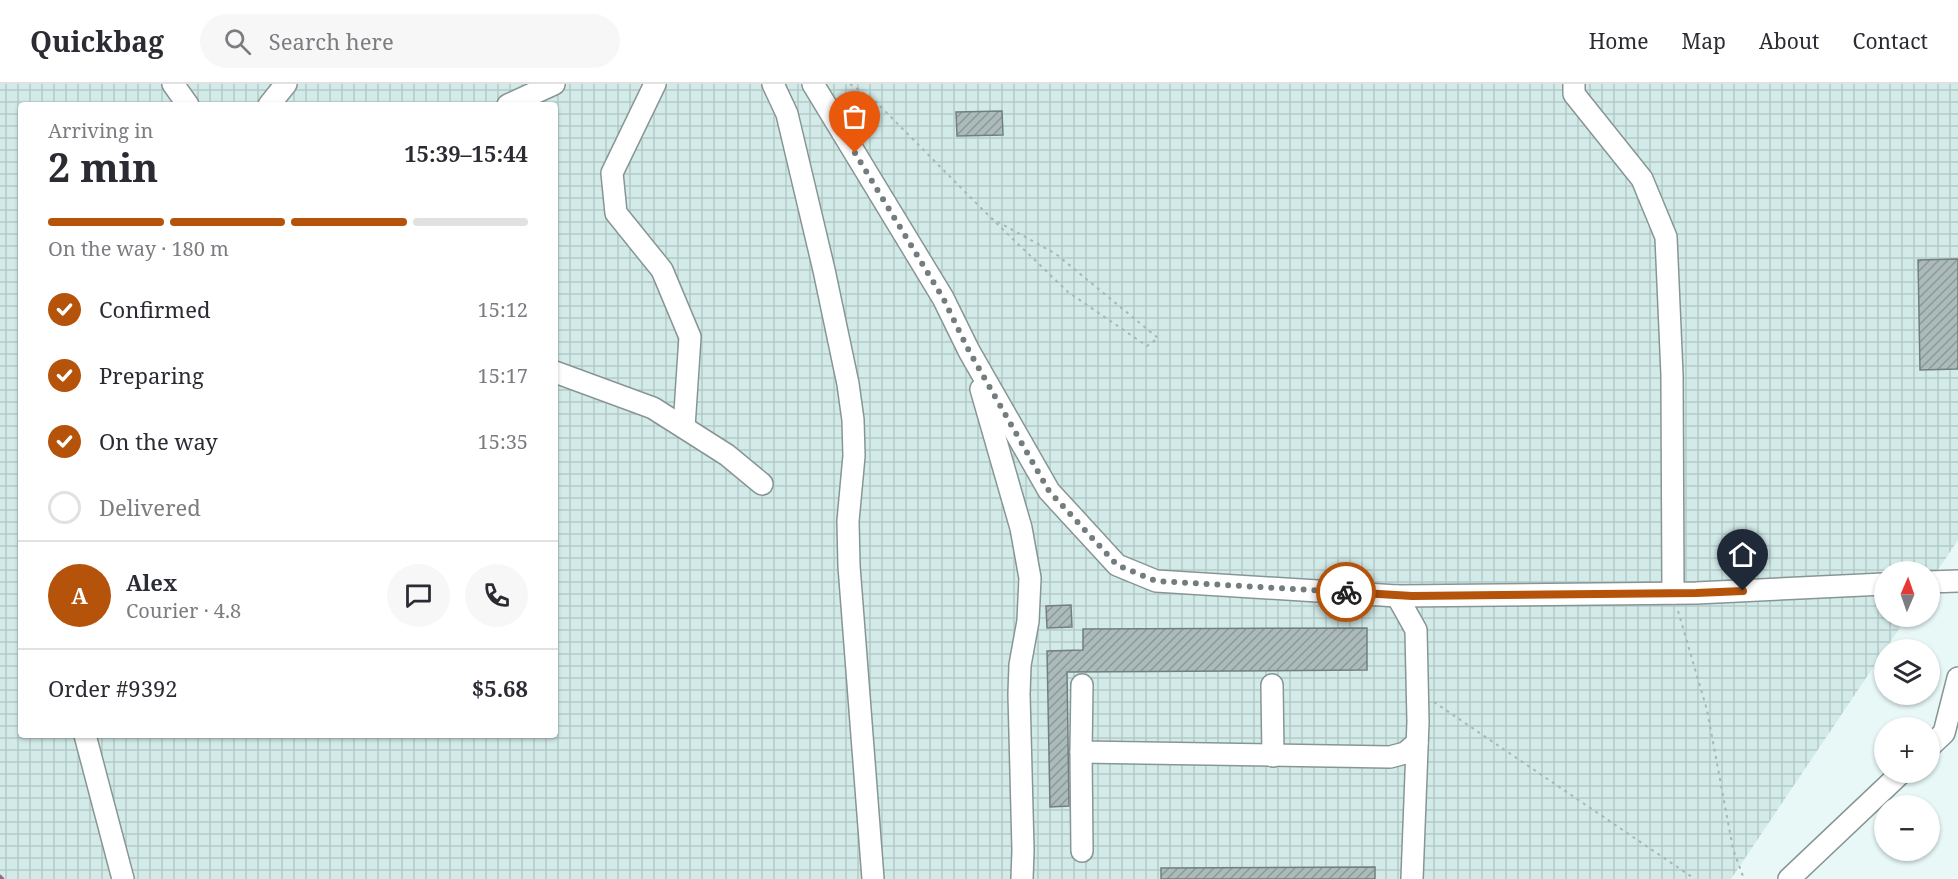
<!DOCTYPE html>
<meta charset="utf-8">
<style>
:root{--surface:#fff;--page:#f7f7f7;--text:#2b2b33;--muted:#7c7c81;--line:#e1e1e2;--accent:#b45309}
body{margin:0;font-family:"Noto Serif",serif;background:var(--page);color:var(--text);height:100vh;display:flex;flex-direction:column;font-size:22px;white-space:nowrap}
*{box-sizing:border-box;margin:0}
p{font-size:20px;color:var(--muted)}
.icon{flex:none;width:33px;height:33px;fill:none;stroke:currentColor;stroke-width:2;stroke-linecap:round;stroke-linejoin:round}
.map{position:relative;flex:1;overflow:hidden}
.sheet{position:absolute;left:18px;top:18px;width:540px;height:636px;display:flex;flex-direction:column;background:var(--surface);border-radius:6px;box-shadow:0 2px 4px #0004}
.sheet>*{flex:none}
.needle{width:39px;rotate:2deg}
.tools{position:absolute;left:1874px;top:477px;display:grid;gap:12px}
.tools a{display:grid;place-items:center;width:66px;height:66px;border-radius:50%;background:var(--surface);box-shadow:0 2px 4px #0004;font-size:30px}
.pin{position:absolute;display:grid;place-items:center;width:51px;height:51px;color:#fff;margin:-62px -26px;border-radius:50% 50% 50% 0;rotate:-45deg;box-shadow:0 0 6px #0007}
.pin .icon{rotate:45deg}
.courier{position:absolute;display:grid;place-items:center;width:60px;height:60px;margin:-30px;border:4px solid #b45309;border-radius:50%;background:#fff;color:#222;box-shadow:0 2px 8px #0007}
.headline em{font-style:normal;font-weight:700}
.headline div{display:flex;flex-direction:column-reverse}
.headline{display:flex;align-items:center;justify-content:space-between;height:102px;padding:0 30px}
h1{font-size:39px;font-weight:700;line-height:45px}
.bar{display:grid;grid-template-columns:repeat(4,1fr);gap:9px 6px;align-content:center;height:72px;padding:0 30px}
.bar i{height:8px;border-radius:4px;background:var(--line)}
.bar .on{background:var(--accent)}
.bar p{grid-column:span 4}
.line{display:flex;align-items:center;gap:15px;padding:0 30px;border-top:2px solid var(--line)}
.line div{flex:1}
.round{display:grid;place-items:center;flex:none;width:63px;height:63px;border-radius:32px;background:var(--page)}
ol{padding:0 30px;list-style:none}
li{display:flex;align-items:center;gap:18px;height:66px}
li p{margin-inline-start:auto}
li .icon{padding:6px;border-radius:50%;background:var(--accent);color:#fff;stroke-width:4}
li:last-child{color:var(--muted)}
li i{width:33px;height:33px;border:3px solid var(--line);border-radius:50%}
header{display:flex;align-items:center;gap:36px;box-sizing:border-box;height:84px;padding:0 30px;background:var(--surface);border-bottom:2px solid var(--line)}
header strong{font-size:28px}
nav{display:flex;gap:33px;margin-inline-start:auto;font-size:21px}
.search{width:420px;height:54px;background:var(--page);display:flex;align-items:center;gap:15px;box-sizing:border-box;padding:0 21px;border-radius:33px;color:var(--muted);font-size:22px}
.map>svg:first-child{display:block}
.industrial{fill:url(#industrial-grid);fill-rule:evenodd}
.lines{fill:none;stroke-linecap:round;stroke-linejoin:round}
.stream{stroke:#966885;stroke-width:4.5}
.building{fill:url(#building-hatch);stroke:#71807f;stroke-width:1.5}
.minor-casing{stroke:#879695;stroke-width:24}
.path{stroke:#a9b6b5;stroke-width:2;stroke-dasharray:3 4.5;stroke-linecap:butt}
.minor{stroke:#fff;stroke-width:21}
.done{stroke:#737d7d;stroke-width:6;stroke-dasharray:0 10.8}
.route{stroke:#b45309;stroke-width:8}
</style>
<header>
<strong>Quickbag</strong>
<div class="search"><svg class="icon" aria-label="search" viewBox="0 0 24 24"><circle cx="10" cy="10" r="6"/><path d="M15 15l6 6"/></svg>Search here</div>
<nav><a>Home</a><a>Map</a><a>About</a><a>Contact</a></nav>
</header>
<div class="map">
<svg width="1958" height="795" viewBox="0 0 1958 795">
<defs>
<pattern id="industrial-grid" width="8" height="8" patternUnits="userSpaceOnUse" patternTransform="scale(1.5)"><rect width="8" height="8" fill="#d2ebe9"/><path d="M0 4h8M4 0v8" fill="none" stroke="#b5cac9"/></pattern>
<pattern id="building-hatch" width="6" height="6" patternUnits="userSpaceOnUse" patternTransform="scale(1.5)"><rect width="6" height="6" fill="#abbbba"/><path d="M-1 1l2-2M0 6l6-6M5 7l2-2" fill="none" stroke="#8c9998"/></pattern>
</defs>
<rect width="100%" height="100%" fill="#e7f8f7"/>
<path class="industrial" d="M0,0H1958V456L1929,499V488H1884V532L1907,533L1731,795H0ZM21,21H555V651H21Z"/>
<g class="lines">
<polyline class="stream" points="0,793 2,795"/>
</g>
<g class="building">
<polygon points="1002,27 1003,51 957,52 956,28"/>
<polygon points="1958,175 1958,285 1920,286 1918,176"/>
<polygon points="1071,521 1072,543 1047,544 1046,522"/>
<polygon points="1367,544 1367,586 1067,588 1069,722 1050,723 1047,567 1083,566 1083,545"/>
<polygon points="1375,783 1375,795 1161,795 1161,784"/>
</g>
<g class="lines">
<g class="minor-casing">
<g id="minor">
<polyline points="173,0 188,21"/>
<polyline points="655,0 612,89 616,129 662,186 690,253 684,343"/>
<polyline points="773,0 787,30 824,186 848,300 853,336 854,372 848,437 849,482 873,795"/>
<polyline points="813,0 943,214 969,267 1049,407 1117,481 1156,497 1397,512 1696,509 1884,500"/>
<polyline points="1574,0 1574,10 1642,95 1666,153 1672,291 1673,509"/>
<polyline points="269,21 286,0"/>
<polyline points="508,21 554,0"/>
<polyline points="555,288 653,324 727,371 762,400"/>
<polyline points="981,305 1021,444 1030,494 1028,537 1020,581 1019,610 1023,766 1022,795"/>
<polyline points="1929,498 1958,497"/>
<polyline points="1397,512 1416,546 1418,638 1412,795"/>
<polyline points="1082,601 1081,668 1390,673 1405,669 1417,659"/>
<polyline points="1272,601 1273,672"/>
<polyline points="85,651 123,795"/>
<polyline points="1929,663 1944,649 1958,594"/>
<polyline points="1081,668 1082,767"/>
<polyline points="1789,795 1902,688"/>
</g>
</g>
<g class="path">
<polyline points="850,0 874,16 991,134 1056,170 1158,254 1147,262 1068,208 991,134"/>
<polyline points="1678,527 1707,626 1733,765 1744,795"/>
<polyline points="1434,618 1695,795"/>
</g>
<use href="#minor" class="minor"/>
</g>
<g class="lines">
<polyline class="done" points="855,69 943,214 969,267 1049,407 1117,481 1156,497 1346,508"/>
<polyline class="route" points="1346,508 1412,512 1696,509 1743,507"/>
</g>
</svg>
<div class="tools">
<a><svg class="needle" viewBox="-14 -14 28 28"><path d="M0-13l5 13h-10z" fill="#e53935"/><path d="M0 13l5-13h-10z" fill="#7c7c81"/></svg></a>
<a><svg class="icon" aria-label="layers" viewBox="0 0 24 24"><path d="M12 4l9 5-9 5-9-5zM3 14l9 5 9-5"/></svg></a>
<a>+</a>
<a>−</a>
</div>
<div class="pin" style="left:855px;top:69px;background:#ea580c"><svg class="icon" aria-label="bag" viewBox="0 0 24 24"><path d="M5 8h14l-1 12H6zM9 8a3 3 0 0 1 6 0"/></svg></div>
<div class="pin" style="left:1743px;top:507px;background:#1f2937"><svg class="icon" aria-label="home" viewBox="0 0 24 24"><path d="M3 11l9-7 9 7M6 9v11h12V9"/></svg></div>
<div class="courier" style="left:1346px;top:508px"><svg class="icon" aria-label="bike" viewBox="0 0 24 24"><circle cx="6" cy="16" r="4"/><circle cx="18" cy="16" r="4"/><path d="M6 16l4-8h5l3 8M10 8l3 8H6M13 5h3"/></svg></div>
<section class="sheet">
<div class="headline"><div><h1>2 min</h1><p>Arriving in</p></div><em>15:39–15:44</em></div>
<div class="bar"><i class="on"></i><i class="on"></i><i class="on"></i><i></i><p>On the way · 180 m</p></div>
<ol>
<li><svg class="icon" aria-label="check" viewBox="0 0 24 24"><path d="M5 12l5 5 9-10"/></svg>Confirmed<p>15:12</p></li>
<li><svg class="icon" aria-label="check" viewBox="0 0 24 24"><path d="M5 12l5 5 9-10"/></svg>Preparing<p>15:17</p></li>
<li><svg class="icon" aria-label="check" viewBox="0 0 24 24"><path d="M5 12l5 5 9-10"/></svg>On the way<p>15:35</p></li>
<li><i></i>Delivered</li>
</ol>
<div class="line" style="height:108px"><b class="round" style="background:var(--accent);color:#fff">A</b><div><b>Alex</b><p>Courier · 4.8</p></div><a class="round"><svg class="icon" aria-label="chat" viewBox="0 0 24 24"><path d="M4 5h16v11H9l-5 4z"/></svg></a><a class="round"><svg class="icon" aria-label="phone" viewBox="0 0 24 24"><path d="M5 4h4l2 5-3 2q2 4 5 5l2-3 5 2v4C11 20 4 13 5 4z"/></svg></a></div>
<div class="line" style="height:78px"><div>Order #9392</div><b>$5.68</b></div>
</section>
</div>
